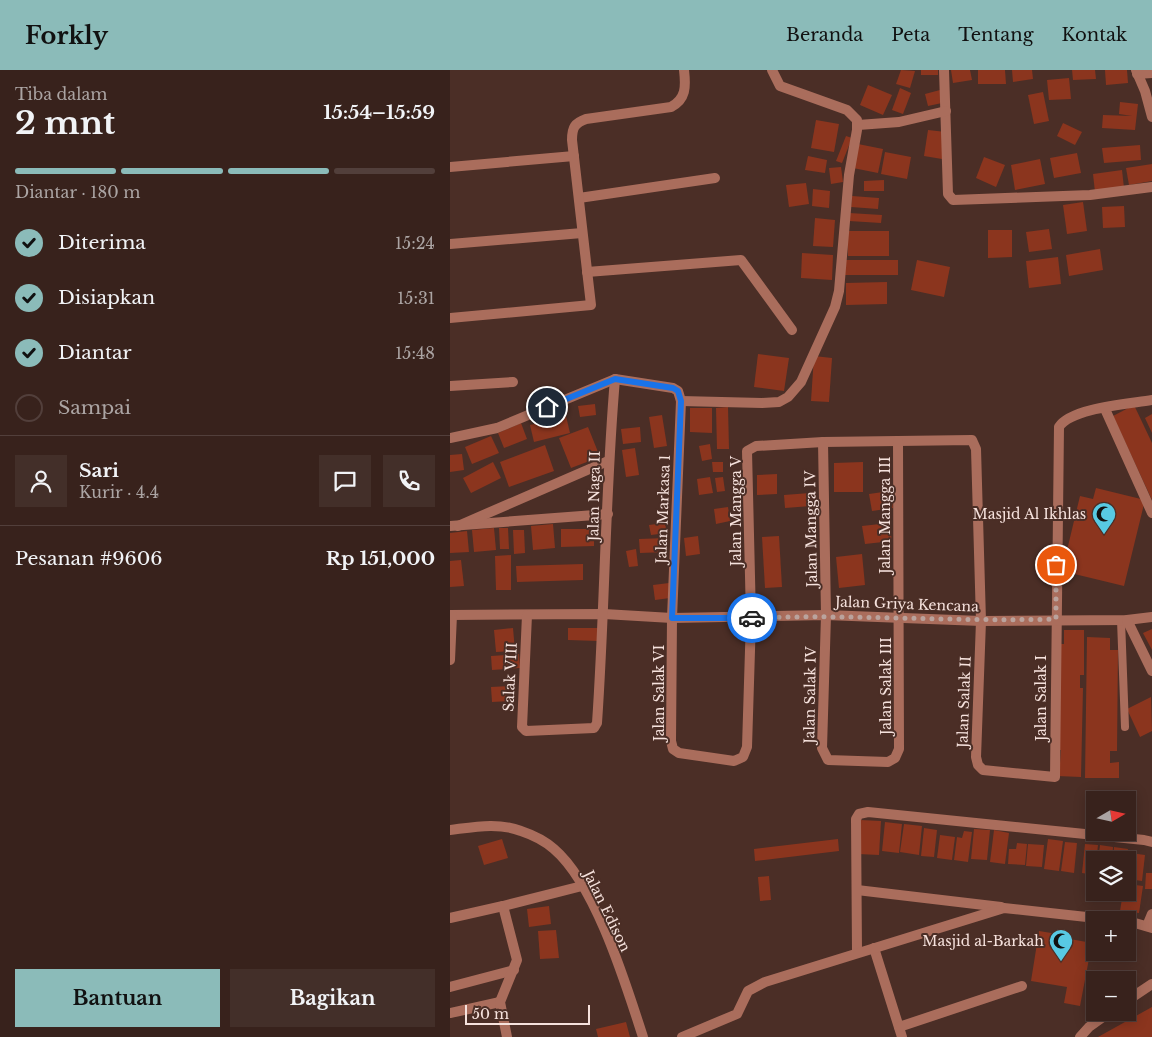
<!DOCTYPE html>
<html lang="id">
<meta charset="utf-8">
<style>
:root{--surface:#38221c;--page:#432f29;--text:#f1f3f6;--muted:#aba4a3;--line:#523f3b;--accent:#8bbbb9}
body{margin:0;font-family:"Libre Baskerville",serif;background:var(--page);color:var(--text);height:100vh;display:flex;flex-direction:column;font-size:19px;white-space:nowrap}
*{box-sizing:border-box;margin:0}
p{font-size:16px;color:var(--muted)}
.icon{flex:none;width:28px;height:28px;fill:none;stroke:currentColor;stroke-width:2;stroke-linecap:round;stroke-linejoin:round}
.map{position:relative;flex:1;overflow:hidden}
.details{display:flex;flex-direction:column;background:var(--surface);width:450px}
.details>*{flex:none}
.needle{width:32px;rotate:81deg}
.tools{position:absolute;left:636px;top:721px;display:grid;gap:10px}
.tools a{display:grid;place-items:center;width:50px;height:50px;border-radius:0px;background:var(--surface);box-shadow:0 2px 12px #0003,0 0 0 1px var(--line);font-size:25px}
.scale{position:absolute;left:15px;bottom:12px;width:125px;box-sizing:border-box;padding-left:5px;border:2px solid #f6e2dd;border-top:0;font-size:14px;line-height:18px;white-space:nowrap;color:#f6e2dd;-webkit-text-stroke:4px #4b2e26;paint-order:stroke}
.pin{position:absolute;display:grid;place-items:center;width:42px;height:42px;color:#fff;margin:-21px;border:2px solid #fff;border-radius:50%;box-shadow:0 1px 5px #0007}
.courier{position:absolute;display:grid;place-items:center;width:50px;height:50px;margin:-25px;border:4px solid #1a73e8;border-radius:50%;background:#fff;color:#222;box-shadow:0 1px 6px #0007}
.head em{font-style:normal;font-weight:800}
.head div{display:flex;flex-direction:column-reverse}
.head{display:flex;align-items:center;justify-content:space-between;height:85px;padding:0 15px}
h1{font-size:32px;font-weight:800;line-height:38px}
.bar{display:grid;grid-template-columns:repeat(4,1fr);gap:8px 5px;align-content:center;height:60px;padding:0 15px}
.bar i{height:6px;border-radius:4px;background:var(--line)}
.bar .selected{background:var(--accent)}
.bar p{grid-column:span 4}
.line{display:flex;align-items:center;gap:12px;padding:0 15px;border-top:1px solid var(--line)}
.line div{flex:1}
.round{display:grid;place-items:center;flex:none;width:52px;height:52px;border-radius:0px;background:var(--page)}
ol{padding:0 15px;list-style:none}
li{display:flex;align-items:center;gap:15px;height:55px}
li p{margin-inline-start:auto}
li .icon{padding:5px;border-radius:50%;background:var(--accent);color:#111;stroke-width:4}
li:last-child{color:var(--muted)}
li i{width:28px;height:28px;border:2px solid var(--line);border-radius:50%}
.cta{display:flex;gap:10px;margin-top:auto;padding:10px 15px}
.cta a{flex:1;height:58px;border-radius:0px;background:var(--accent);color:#111;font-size:20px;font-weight:800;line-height:58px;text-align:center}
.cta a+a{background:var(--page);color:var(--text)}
header{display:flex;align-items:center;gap:30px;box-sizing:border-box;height:70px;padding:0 25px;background:var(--accent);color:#111}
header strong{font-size:24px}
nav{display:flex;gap:28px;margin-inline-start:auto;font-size:18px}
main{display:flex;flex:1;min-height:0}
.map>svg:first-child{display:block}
.building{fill:#8b351e}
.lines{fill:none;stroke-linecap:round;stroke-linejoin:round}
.lane{stroke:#aa6d5c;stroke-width:8}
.street{stroke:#aa6d5c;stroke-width:10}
.done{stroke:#baa39d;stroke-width:5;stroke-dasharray:0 9}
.route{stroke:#1a73e8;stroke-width:6}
.labels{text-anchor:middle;stroke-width:4;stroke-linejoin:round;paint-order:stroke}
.street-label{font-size:14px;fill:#f6e2dd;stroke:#4b2e26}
.poi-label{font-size:14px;fill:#f6e2dd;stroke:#4b2e26;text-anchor:end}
</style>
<header>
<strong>Forkly</strong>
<nav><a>Beranda</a><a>Peta</a><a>Tentang</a><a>Kontak</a></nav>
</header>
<main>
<section class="details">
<div class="head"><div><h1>2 mnt</h1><p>Tiba dalam</p></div><em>15:54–15:59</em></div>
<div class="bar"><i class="selected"></i><i class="selected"></i><i class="selected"></i><i></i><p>Diantar · 180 m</p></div>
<ol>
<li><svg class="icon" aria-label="check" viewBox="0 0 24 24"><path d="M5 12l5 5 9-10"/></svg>Diterima<p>15:24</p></li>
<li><svg class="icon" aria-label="check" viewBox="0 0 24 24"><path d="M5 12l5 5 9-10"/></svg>Disiapkan<p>15:31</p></li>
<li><svg class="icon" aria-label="check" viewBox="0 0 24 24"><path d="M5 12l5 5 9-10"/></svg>Diantar<p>15:48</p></li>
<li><i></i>Sampai</li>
</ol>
<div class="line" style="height:90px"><a class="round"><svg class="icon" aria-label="person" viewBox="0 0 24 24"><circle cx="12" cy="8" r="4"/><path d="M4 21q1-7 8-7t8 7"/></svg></a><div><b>Sari</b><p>Kurir · 4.4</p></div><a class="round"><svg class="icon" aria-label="chat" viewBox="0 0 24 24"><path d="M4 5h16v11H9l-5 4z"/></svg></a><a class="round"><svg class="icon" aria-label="phone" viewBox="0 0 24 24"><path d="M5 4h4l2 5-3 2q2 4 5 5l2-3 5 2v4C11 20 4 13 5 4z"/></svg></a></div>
<div class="line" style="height:65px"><div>Pesanan #9606</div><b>Rp 151,000</b></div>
<div class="cta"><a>Bantuan</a><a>Bagikan</a></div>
</section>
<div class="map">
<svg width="702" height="967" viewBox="0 0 702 967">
<rect width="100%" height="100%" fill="#4b2e26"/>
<g class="building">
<polygon points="451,0 465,1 460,18 446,14"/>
<rect x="471" y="0" width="17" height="5"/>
<polygon points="501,0 520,0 522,10 503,13"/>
<polygon points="528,0 555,0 556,14 528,14"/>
<polygon points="562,0 582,0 583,9 563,12"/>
<polygon points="622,0 645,0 646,9 623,10"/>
<polygon points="655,0 677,0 678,13 656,15"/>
<polygon points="619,8 621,29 599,30 597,10"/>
<polygon points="418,15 442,25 433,45 410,35"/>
<polygon points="450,18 461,23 453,44 442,40"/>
<polygon points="490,20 492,33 478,36 475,24"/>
<polygon points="593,22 599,51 584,54 578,25"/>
<polygon points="670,32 688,34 685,60 652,58 653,45 682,46 669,44"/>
<polygon points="366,50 389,54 384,82 361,78"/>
<polygon points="613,53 632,62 625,75 607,66"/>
<polygon points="478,60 496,62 492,89 474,86"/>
<polygon points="396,66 402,68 392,93 386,91"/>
<polygon points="408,74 433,79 428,103 403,98"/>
<polygon points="690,75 691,90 654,93 652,78"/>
<polygon points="435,82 461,87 457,109 431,104"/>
<polygon points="627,83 631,103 604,108 600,88"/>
<polygon points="358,86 377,90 375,103 355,100"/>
<polygon points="534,87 555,95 546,117 526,108"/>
<polygon points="590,89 595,114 565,120 561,95"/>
<polygon points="702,94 702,111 679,115 676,98"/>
<polygon points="391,97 393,112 381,114 379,98"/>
<polygon points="672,100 674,118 645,122 643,104"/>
<polygon points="434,110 434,121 414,121 414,111"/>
<polygon points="356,113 359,134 339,137 336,115"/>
<polygon points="363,119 380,121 379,138 362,136"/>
<polygon points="402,126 429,128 428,139 401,137"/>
<polygon points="633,132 637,161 617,164 613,135"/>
<polygon points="674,136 675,157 653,158 652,137"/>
<polygon points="399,143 432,145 431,153 399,151"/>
<polygon points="365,148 385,150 383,177 363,176"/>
<polygon points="599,159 602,179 579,182 576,162"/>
<polygon points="538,160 562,160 562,187 538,188"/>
<polygon points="397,161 439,161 439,186 398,186"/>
<polygon points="650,179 653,200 619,206 616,185"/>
<polygon points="352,183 383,185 382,210 351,208"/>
<polygon points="608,187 611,214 579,218 576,191"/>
<rect x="395" y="190" width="53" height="15"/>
<polygon points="467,190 500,197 494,227 461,220"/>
<polygon points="437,212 437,234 396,235 396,213"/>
<polygon points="308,284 339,288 334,321 304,317"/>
<polygon points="364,286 382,288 379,332 361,331"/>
<polygon points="145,334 146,345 130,347 128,336"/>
<polygon points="684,335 702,373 702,430 663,346"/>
<polygon points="278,337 279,379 267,379 266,338"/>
<polygon points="240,338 262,338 262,363 240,362"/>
<polygon points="702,344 702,363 695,348"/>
<polygon points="212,345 217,376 204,378 199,347"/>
<polygon points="116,346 120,363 84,372 80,355"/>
<polygon points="71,353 77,369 54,378 48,363"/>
<polygon points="138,357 150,387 121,398 109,368"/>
<polygon points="190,357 191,372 173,374 171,359"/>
<polygon points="41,366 49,383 22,394 15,377"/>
<polygon points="260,374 262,389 252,391 249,376"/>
<polygon points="95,375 104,401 59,417 50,392"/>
<polygon points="185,378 189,405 176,407 172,380"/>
<polygon points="12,384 14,400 0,402 0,385"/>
<polygon points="43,392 51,408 21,423 13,408"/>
<polygon points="262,392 273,392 273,402 263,402"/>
<polygon points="413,392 413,422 384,422 384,393"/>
<polygon points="327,404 327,424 307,425 307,405"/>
<polygon points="260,407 263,423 249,425 247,409"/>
<polygon points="273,407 275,421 267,422 265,408"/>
<polygon points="646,418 695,430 674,516 612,501 630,426 643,429"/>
<polygon points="440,421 443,438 422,441 419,424"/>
<polygon points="360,423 361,436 335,438 334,425"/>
<polygon points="278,437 280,451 266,454 264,439"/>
<polygon points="215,453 217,463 201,465 199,455"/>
<polygon points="439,453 442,471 415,474 412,456"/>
<polygon points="103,454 105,478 83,480 81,456"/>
<polygon points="44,458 46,480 24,482 22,460"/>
<polygon points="49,458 58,458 59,479 50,479"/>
<polygon points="111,459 144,459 144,476 111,477"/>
<polygon points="63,460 74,460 75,483 64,484"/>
<polygon points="17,461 19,482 0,483 0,463"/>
<polygon points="248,466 250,484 236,486 234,468"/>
<polygon points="329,466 332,517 315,518 312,467"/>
<polygon points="216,468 216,482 190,483 189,469"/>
<polygon points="186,479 188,496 179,497 176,481"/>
<polygon points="412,484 415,515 389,518 386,487"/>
<polygon points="61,485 61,520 46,520 45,486"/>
<polygon points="11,490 14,516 0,517 0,491"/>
<polygon points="133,494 133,510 67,512 66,496"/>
<polygon points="219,513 220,528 205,530 203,515"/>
<polygon points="63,558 65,581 46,582 44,560"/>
<polygon points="118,558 149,558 149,571 118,570"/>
<polygon points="702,559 702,580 693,563"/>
<polygon points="614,560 634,560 634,605 630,605 630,618 633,618 631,707 607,706 607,693 610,693 611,680 607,680 609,574 614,574"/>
<polygon points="637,567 660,568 660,580 668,580 667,681 660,681 660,693 669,692 669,708 635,708"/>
<polygon points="69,584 70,598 42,600 41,586"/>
<polygon points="62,616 62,631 42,632 41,617"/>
<polygon points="701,627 702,661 690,667 677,639"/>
<polygon points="410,750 431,751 429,785 408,784"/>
<polygon points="435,752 452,754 449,783 432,781"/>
<polygon points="454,754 472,756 469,785 450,782"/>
<polygon points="474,758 487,760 484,787 471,786"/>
<polygon points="524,759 540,760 537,790 521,789"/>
<polygon points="544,760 559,763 555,794 540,792"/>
<polygon points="514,761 522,762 518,792 504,790 507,767 512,768"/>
<polygon points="490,765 505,767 502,790 487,788"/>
<polygon points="52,769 58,788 34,795 28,776"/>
<polygon points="388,769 389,781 305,791 304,779"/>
<polygon points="598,769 613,771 609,801 594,799"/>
<polygon points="615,772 627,773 624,803 611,801"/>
<polygon points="567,773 577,774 575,795 558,794 559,779 566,779"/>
<polygon points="578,774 594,775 592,797 576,796"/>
<polygon points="635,774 648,775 645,805 632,803"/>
<polygon points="650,775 663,777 662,790 648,790"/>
<polygon points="664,777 678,779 676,790 663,790"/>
<polygon points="680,783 695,785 692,811 678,809"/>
<polygon points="696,803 702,803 702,819 695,819"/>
<polygon points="319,806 321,830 310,831 308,807"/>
<polygon points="678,814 693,816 689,843 670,841 673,822 678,822"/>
<polygon points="99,836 101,854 79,857 77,839"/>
<polygon points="106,860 109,888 90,889 88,861"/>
<polygon points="589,861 620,866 620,869 642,873 630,936 614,933 617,917 581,911"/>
<polygon points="702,937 702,967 648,967"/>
<polygon points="176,952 180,967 148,967 146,959"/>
</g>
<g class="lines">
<polyline class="lane" points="671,550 675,657"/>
<g class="street">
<polyline points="494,0 498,124 503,130 640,125 702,117"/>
<polyline points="686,0 695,21 702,47"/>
<polyline points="687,4 702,3"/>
<polyline points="408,55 449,52 496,41"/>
<polyline points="0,97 124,86"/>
<polyline points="129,128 265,108"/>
<polyline points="0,174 132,163"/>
<polyline points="137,202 291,190 342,260"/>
<path d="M0,248L141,235L122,70C122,57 125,53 136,49L221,37C236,29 236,17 234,0"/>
<polyline points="0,316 63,312"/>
<polyline points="231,331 312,333 329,332 338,327 351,312 385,237 389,221 399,105 407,60 407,50 397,40 330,16 322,0"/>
<polyline points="655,339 702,443"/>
<path d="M0,368L47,358L165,309L223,318L228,321L231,331L222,548L221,671L223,679L229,683L284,691L293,687L297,677L301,548L297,381L306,376L373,372L522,370L526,379L531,551L526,687L528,695L533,700L605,707L609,357C621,338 679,334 702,330"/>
<polyline points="373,372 376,545 372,678 378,690 438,692 445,688 449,679 448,371"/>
<polyline points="0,456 158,444"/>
<polyline points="8,456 158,391"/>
<polyline points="0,545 154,544 222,548 376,545 531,551 677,550 702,547"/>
<path d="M77,545L72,657L76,661L144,658L147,653C155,538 155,424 165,309"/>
<polyline points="677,550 702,601"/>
<polyline points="0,590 2,545"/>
<path d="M0,760C24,757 48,752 71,761C83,765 95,771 104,779C146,815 176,915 193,967"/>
<polyline points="407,820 551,837"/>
<polyline points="0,848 53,836"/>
<polyline points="678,851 702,858"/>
<polyline points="697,856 702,844"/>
<polyline points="424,878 452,967"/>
<polyline points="407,882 406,749 409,744 418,742 694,770 702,772"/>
<polyline points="0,917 64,900"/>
<polyline points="678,930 702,914"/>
<polyline points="0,943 50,932"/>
<polyline points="449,957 572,916"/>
<polyline points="57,967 50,932 67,890 53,836 132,816"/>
<polyline points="232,967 287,944 298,921 315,912 554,838 664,850"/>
<polyline points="630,967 639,957 660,942"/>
</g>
</g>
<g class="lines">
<path class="done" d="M302,548C403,544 504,552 606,549V495"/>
<polyline class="route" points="97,337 165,309 223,318 228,321 231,331 222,548 302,548"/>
</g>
<defs>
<g id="mosque-pin" transform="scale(1.25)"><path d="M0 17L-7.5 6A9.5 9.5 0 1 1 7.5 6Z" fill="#58c9e3" stroke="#4b2e26"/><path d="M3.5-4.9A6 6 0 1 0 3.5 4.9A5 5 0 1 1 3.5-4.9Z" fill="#111"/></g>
</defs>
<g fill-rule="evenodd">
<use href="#mosque-pin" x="654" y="444"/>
<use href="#mosque-pin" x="611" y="871"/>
</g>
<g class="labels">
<g class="street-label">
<text transform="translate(144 426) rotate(-89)" y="5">Jalan Naga II</text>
<text transform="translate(213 439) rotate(-88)" y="5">Jalan Markasa 1</text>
<text transform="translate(286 441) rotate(-90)" y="5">Jalan Mangga V</text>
<text transform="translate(435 445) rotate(-90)" y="5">Jalan Mangga III</text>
<text transform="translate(361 459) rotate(-91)" y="5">Jalan Mangga IV</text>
<text transform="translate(457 534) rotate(2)" y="5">Jalan Griya Kencana</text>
<text transform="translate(60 607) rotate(-87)" y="5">Salak VIII</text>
<text transform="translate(436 616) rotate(-90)" y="5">Jalan Salak III</text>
<text transform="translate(209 623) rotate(-90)" y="5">Jalan Salak VI</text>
<text transform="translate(360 625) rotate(-89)" y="5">Jalan Salak IV</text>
<text transform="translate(591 628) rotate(-90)" y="5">Jalan Salak I</text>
<text transform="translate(514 632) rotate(-88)" y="5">Jalan Salak II</text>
<text transform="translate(157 841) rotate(64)" y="5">Jalan Edison</text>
</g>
<g class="poi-label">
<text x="636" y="449">Masjid Al Ikhlas</text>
<text x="594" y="876">Masjid al-Barkah</text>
</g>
</g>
</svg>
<div class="tools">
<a><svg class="needle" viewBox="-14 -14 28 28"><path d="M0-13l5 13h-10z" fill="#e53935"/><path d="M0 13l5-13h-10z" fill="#aba4a3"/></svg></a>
<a><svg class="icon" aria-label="layers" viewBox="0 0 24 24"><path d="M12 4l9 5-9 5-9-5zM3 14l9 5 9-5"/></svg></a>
<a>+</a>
<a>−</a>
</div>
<div class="scale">50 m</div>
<div class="pin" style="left:606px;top:495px;background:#ea580c"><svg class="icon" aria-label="bag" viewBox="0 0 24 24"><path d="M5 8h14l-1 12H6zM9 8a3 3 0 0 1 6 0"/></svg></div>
<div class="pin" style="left:97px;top:337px;background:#1f2937"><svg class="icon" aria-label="home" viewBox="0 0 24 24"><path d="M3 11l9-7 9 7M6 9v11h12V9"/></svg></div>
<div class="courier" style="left:302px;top:548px"><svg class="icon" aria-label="car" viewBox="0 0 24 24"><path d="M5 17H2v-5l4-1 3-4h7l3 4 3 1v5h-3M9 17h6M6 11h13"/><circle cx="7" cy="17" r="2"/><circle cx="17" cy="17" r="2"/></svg></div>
</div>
</main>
